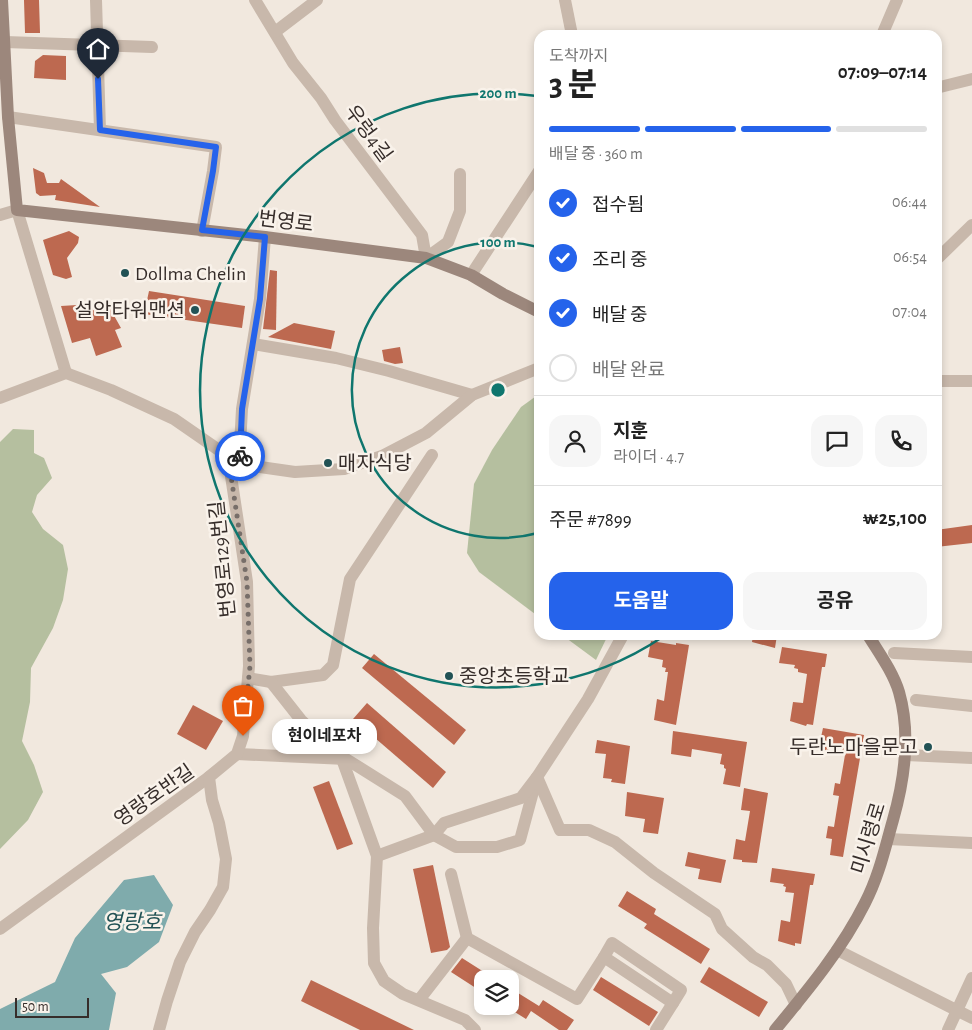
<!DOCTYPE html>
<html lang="ko">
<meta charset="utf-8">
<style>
:root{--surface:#fff;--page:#f6f6f6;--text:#222;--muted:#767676;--line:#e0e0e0;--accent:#2563eb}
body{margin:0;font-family:"Alegreya Sans","Noto Sans KR",sans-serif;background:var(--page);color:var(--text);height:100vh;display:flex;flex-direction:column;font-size:19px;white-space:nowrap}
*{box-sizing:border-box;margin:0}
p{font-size:16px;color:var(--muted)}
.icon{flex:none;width:28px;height:28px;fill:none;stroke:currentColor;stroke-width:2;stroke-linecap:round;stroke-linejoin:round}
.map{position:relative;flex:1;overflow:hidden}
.drawer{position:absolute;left:534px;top:30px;width:408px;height:610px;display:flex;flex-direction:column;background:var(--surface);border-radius:15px;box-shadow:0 2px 8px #0003}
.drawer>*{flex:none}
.fabs{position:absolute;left:474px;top:970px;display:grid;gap:10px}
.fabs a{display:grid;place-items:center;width:45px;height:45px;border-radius:10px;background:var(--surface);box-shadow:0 2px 8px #0003;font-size:25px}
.scale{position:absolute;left:15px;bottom:12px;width:74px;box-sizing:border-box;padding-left:5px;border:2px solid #362d2a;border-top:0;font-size:14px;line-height:18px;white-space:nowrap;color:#362d2a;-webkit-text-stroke:4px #f9f2ea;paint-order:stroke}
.pin{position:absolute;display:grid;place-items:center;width:42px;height:42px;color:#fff;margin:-51px -21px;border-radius:50% 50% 50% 0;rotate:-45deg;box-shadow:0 0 5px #0007}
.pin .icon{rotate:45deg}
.courier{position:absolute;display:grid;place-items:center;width:50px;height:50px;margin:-25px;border:4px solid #2563eb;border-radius:50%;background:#fff;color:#222;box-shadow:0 1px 6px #0007}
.bubble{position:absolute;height:35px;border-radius:15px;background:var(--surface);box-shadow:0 2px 8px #0003;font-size:16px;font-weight:700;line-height:35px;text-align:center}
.headline em{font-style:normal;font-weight:700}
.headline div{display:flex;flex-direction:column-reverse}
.headline{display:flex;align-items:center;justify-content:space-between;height:85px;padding:0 15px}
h1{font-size:32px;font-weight:700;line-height:38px}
.bar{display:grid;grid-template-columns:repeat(4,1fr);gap:8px 5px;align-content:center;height:60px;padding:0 15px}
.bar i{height:6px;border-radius:4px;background:var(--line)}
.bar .on{background:var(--accent)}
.bar p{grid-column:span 4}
.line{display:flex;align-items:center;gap:12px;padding:0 15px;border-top:1px solid var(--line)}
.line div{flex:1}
.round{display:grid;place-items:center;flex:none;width:52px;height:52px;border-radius:15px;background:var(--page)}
ol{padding:0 15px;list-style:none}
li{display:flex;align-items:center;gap:15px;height:55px}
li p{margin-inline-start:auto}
li .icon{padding:5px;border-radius:50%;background:var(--accent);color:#fff;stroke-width:4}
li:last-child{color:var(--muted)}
li i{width:28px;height:28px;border:2px solid var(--line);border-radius:50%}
.action{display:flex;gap:10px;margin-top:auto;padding:10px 15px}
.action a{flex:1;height:58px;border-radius:15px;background:var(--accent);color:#fff;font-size:20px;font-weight:700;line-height:58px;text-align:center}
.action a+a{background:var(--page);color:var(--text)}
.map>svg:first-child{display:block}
.green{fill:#b5bf9f}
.water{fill:#7fabac}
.building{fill:#bd6950}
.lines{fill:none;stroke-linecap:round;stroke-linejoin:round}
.minor{stroke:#c8b8ab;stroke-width:12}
.tertiary{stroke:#c8b8ab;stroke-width:12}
.secondary{stroke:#9c877c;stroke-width:12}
.done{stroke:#776e69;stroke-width:5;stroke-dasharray:0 9}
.route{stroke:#2563eb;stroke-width:6}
.ring{fill:none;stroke:#0f766e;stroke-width:2.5}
.poi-dot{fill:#225255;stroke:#f9f2ea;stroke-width:2}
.labels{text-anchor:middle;stroke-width:5;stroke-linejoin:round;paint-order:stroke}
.street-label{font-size:20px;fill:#362d2a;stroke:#f9f2ea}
.poi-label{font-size:20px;fill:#362d2a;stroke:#f9f2ea;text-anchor:start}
.water-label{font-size:21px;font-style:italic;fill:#225255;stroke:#f9f2ea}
.centre{fill:#0f766e;stroke:#f9f2ea;stroke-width:2.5}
.ring-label{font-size:15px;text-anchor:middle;font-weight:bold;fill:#0f766e;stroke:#f9f2ea;stroke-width:5;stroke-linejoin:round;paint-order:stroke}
</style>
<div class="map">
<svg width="972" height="1030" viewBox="0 0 972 1030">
<rect width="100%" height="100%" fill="#f1e8de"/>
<g class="green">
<polygon points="539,394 539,617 479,572 467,553 474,484 492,450 521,407"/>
<polygon points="13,429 34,430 34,453 44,458 52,478 37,495 32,512 43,529 63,545 68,569 63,600 53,628 31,668 30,702 22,741 34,765 43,792 28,820 0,849 0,442"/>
<polygon points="562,635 608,635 596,660"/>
</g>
<polygon class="water" points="154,875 173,905 159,942 127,967 101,974 116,993 109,1030 0,1030 0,1009 55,982 75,938 124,880"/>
<g class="building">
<polygon points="24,0 39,0 40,33 25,33"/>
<polygon points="43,55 66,56 66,80 34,78 35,61"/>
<polygon points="33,168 44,173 47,183 59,183 61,179 100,207 55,200 56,195 40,196 36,193"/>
<polygon points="69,231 79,237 78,243 67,258 72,277 66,279 53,275 43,240"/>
<polygon points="270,270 277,271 276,330 263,329"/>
<polygon points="149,291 245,306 242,328 144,314"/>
<polygon points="77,305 80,310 108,305 121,328 115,330 122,347 96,356 90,338 72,343 61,306"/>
<polygon points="294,323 335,331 331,349 268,337"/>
<polygon points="400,347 403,363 395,364 384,361 382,350"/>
<polygon points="972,525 972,543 936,547 936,530"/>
<polygon points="753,635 777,635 775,648 752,642"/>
<polygon points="651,641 676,645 676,643 689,645 676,725 654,720 657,699 664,701 668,672 665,672 666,668 662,667 663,660 648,657"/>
<polygon points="782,647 827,654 825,667 822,667 813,725 807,724 806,726 790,721 793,702 803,703 807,674 798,672 798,669 794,668 795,665 779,663"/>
<polygon points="374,654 466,730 454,745 362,668"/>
<polygon points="367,703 446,772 433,788 353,719"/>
<polygon points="193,705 223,721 206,750 177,734"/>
<polygon points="823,728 864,735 843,857 830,855 832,839 826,838 828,826 834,827 839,796 833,795 835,783 840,784 845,755 822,751 824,743 820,742"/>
<polygon points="673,731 747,742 740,787 723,784 726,769 724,768 724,765 720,764 722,754 692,749 691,757 671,754"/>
<polygon points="597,740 630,746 625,784 611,782 612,779 603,778 606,754 595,753"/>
<polygon points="329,781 353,844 337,850 313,787"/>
<polygon points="744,788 768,793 757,863 742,862 742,860 733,859 736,839 745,841 750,811 741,810"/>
<polygon points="627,792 664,798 658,834 643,832 645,819 625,816"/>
<polygon points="688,852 726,860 721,883 698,879 700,869 685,866"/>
<polygon points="433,865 450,947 447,950 431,953 413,869"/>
<polygon points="772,868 815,874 813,885 810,885 801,944 795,943 795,946 778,941 781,920 790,922 794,893 785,892 786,887 783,886 784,884 770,882"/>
<polygon points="627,891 656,909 654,914 710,949 701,964 644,928 647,924 618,906"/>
<polygon points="462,958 495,979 482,979 482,992 451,972"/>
<polygon points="709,967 768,1002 759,1017 700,982"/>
<polygon points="601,977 658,1012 649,1026 593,990"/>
<polygon points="311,980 414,1030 360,1030 301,1001"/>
<polygon points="510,988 539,1006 543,1000 574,1020 567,1030 559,1030 531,1011 526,1019 510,1009"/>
</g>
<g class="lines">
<g class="minor">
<polyline points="96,0 100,130"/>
<polyline points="255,0 293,63 321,98 335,120 422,235 426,258 448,242 460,211 460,174"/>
<polyline points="565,0 572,35"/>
<polyline points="275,32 317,0"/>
<polyline points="5,42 152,47"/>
<polyline points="936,88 972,79"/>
<polyline points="8,117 216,147 213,171 202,231"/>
<polyline points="17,210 66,373"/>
<polyline points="936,260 972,225"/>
<polyline points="471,275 539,171"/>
<polyline points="253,344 336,358 389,371 472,395"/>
<polyline points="0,398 66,373 111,390 174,419 239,464 295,472 344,469 382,456 426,433 472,395 539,368"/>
<polyline points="894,653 972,657"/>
<polyline points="248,678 271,682 323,675 333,665 350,579 432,455"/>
<polyline points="271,682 301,720 342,759 377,856 373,928 374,963 384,981 403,994 465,1020 475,1030"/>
<polyline points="916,700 972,706"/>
<polyline points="237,754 346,759 405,796 434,835 456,847 497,847 520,840 537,777 588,699 623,635"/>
<polyline points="906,755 972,758"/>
<polyline points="888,839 972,843"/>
<polyline points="377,856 434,835 444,823 521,798 537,777 560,830 589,830 615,842 654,873 715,914 722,929 753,957 767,965 786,984 796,1005"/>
<polyline points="451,874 467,938 577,999 604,957 673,1003 656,1030"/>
<polyline points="0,929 209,777"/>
<polyline points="837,950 972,1018"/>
<polyline points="604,957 612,943 681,990 673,1003"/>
<polyline points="419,1000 467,938"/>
<polyline points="948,1030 972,978"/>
</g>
<g class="tertiary">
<polyline points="882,35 897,0"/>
<polyline points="0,215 17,210"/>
<polyline points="936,381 972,381"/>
<polyline points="159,1030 167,1001 180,962 195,932 210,910 223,887 226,859 219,823 212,800 209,777 237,754 243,736 249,666 247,582 231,476 239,464 242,409 260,299 265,237"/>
</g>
<g class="secondary">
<polyline points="2,0 8,117 17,210 265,237 426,258 471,275 503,294 539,312"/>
<path d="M775,1030C808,990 842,949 865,903C879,876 885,848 893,820C905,778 911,734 899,692C893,672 879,653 868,635"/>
</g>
</g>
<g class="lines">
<polyline class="done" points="240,456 239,464 231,476 247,582 250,666 243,736"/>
<polyline class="route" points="98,79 100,130 216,147 213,171 202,230 265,237 260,299 242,409 240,456"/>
</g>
<g class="ring">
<path d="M538 533A148 148 0 1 1 538 247"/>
<path d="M664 636A297 297 0 1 1 537 96"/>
</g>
<g class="poi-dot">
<circle cx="125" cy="273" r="5"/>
<circle cx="195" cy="310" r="5"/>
<circle cx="328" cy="463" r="5"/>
<circle cx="449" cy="676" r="5"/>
<circle cx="928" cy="747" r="5"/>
</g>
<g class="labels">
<g class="street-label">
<text transform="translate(369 133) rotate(54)" y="7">우렁4길</text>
<text transform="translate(286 221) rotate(7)" y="7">번영로</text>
<text transform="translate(222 559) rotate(-96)" y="7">번영로129번길</text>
<text transform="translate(154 795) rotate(-35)" y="7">영랑호반길</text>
<text transform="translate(868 838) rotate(-73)" y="7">미시령로</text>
</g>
<g class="poi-label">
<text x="135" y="280">Dollma Chelin</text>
<text x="185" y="317" text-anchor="end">설악타워맨션</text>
<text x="338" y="470">매자식당</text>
<text x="459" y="683">중앙초등학교</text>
<text x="918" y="754" text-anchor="end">두란노마을문고</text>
</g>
<g class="water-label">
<text x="132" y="929">영랑호</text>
</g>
</g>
<circle cx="498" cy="390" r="8" class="centre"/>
<g class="ring-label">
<text x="498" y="98">200 m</text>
<text x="498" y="247">100 m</text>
</g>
</svg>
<div class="fabs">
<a><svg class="icon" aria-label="layers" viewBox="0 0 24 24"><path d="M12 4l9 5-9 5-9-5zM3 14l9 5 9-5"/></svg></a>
</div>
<div class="scale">50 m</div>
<div class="pin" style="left:243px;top:736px;background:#ea580c"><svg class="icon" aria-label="bag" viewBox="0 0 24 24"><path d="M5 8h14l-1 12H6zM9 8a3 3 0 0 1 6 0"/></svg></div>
<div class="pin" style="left:98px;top:79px;background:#1f2937"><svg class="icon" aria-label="home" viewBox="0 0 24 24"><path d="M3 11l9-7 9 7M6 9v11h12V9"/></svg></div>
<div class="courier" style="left:240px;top:456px"><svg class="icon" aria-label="bike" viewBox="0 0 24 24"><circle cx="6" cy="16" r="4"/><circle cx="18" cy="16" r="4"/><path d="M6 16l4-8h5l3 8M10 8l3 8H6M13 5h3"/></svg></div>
<div class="bubble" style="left:272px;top:719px;width:105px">현이네포차</div>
<section class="drawer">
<div class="headline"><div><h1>3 분</h1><p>도착까지</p></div><em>07:09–07:14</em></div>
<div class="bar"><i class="on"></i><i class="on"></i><i class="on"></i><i></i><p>배달 중 · 360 m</p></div>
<ol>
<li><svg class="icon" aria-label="check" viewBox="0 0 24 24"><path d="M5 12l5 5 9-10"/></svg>접수됨<p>06:44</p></li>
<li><svg class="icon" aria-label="check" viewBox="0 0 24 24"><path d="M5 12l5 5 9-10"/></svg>조리 중<p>06:54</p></li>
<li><svg class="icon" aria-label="check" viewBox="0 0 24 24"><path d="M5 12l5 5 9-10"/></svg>배달 중<p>07:04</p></li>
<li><i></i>배달 완료</li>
</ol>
<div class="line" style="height:90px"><a class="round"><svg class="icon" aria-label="person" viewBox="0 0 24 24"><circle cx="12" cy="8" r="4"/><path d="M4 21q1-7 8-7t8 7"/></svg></a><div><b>지훈</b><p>라이더 · 4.7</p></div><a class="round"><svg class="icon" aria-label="chat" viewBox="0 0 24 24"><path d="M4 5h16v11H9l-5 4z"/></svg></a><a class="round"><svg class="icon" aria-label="phone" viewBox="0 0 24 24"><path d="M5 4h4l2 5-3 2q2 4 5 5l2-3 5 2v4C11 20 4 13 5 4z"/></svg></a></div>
<div class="line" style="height:65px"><div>주문 #7899</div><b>₩25,100</b></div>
<div class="action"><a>도움말</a><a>공유</a></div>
</section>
</div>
